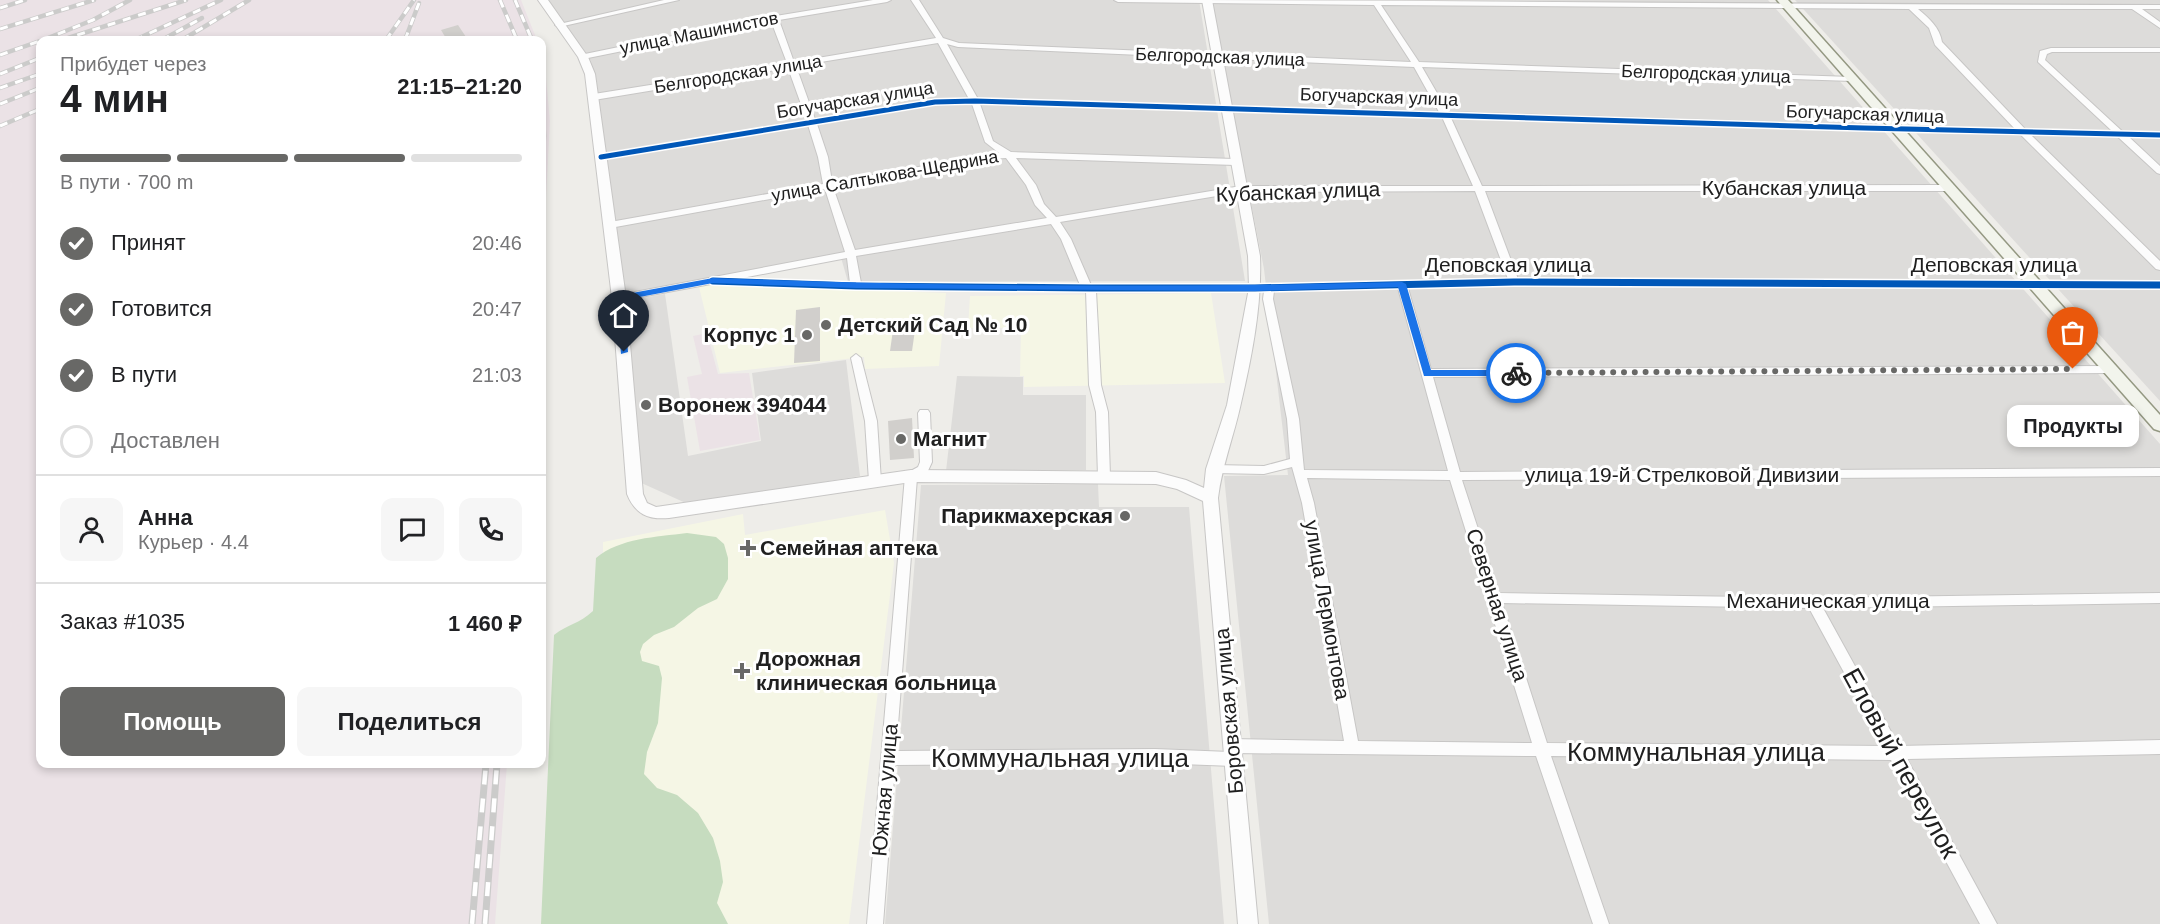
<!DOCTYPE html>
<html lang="ru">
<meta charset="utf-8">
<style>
:root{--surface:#fff;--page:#f6f6f6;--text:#202124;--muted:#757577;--line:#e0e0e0;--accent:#686866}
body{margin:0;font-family:Arial,sans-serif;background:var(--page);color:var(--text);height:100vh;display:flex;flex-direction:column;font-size:22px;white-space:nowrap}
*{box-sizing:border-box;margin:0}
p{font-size:20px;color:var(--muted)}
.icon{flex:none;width:33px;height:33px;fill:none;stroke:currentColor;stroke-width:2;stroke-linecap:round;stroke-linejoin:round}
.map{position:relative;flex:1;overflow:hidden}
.side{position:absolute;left:36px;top:36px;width:510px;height:732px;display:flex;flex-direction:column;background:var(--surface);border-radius:12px;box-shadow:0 3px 9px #0003}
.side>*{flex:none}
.pin{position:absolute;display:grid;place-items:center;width:51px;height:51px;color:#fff;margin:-62px -26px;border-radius:50% 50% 50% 0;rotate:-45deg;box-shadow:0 0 6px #0007}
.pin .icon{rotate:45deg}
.courier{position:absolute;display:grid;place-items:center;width:60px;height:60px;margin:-30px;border:4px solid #1a73e8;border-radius:50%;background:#fff;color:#222;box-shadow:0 2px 8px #0007}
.bubble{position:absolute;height:42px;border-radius:12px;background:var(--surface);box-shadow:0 3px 9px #0003;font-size:20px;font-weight:800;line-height:42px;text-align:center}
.overview em{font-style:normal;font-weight:800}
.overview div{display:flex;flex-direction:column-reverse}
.overview{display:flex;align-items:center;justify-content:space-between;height:102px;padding:0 24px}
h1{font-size:39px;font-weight:800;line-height:45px}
.bar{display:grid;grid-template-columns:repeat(4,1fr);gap:9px 6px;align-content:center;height:72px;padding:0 24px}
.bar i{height:8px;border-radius:4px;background:var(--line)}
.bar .current{background:var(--accent)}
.bar p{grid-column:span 4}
.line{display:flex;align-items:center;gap:15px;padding:0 24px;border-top:2px solid var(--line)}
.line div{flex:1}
.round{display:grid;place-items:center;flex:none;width:63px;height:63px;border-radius:12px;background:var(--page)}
ol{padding:0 24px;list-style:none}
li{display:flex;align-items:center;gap:18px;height:66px}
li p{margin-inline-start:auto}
li .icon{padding:6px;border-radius:50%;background:var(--accent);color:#fff;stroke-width:4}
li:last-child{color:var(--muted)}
li i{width:33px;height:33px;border:3px solid var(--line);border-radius:50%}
.primary-button{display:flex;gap:12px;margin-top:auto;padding:12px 24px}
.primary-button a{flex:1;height:69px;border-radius:12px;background:var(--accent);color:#fff;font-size:24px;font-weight:800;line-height:69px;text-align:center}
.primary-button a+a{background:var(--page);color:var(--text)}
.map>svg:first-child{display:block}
.residential{fill:#dddcda}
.industrial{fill:#ebe2e6}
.education{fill:#f5f6e5}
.forest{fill:#c6dcbf}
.building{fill:#d1cfcc}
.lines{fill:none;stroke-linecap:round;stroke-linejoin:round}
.minor-casing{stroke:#c7c6c5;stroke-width:2}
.tertiary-casing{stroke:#c7c6c5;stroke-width:2}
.secondary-casing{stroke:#949882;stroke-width:3}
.minor{fill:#fcfcfc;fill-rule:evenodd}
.tertiary{fill:#fcfcfc;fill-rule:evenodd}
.secondary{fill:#f2f4ec;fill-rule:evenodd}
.rail-far1-casing{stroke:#cbcbca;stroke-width:4.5}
.rail-casing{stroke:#cbcbca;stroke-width:7}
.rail-far1{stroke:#fff;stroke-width:3;stroke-dasharray:8;stroke-linecap:butt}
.rail{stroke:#fff;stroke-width:4.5;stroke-dasharray:14;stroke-linecap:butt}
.cycleway-far1-casing{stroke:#fff;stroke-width:8}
.cycleway-casing{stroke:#fff;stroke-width:10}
.cycleway-far1{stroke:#0057b8;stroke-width:5}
.cycleway{stroke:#0057b8;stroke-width:7}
.route{fill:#1a73e8}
.done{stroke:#686866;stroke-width:6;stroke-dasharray:0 10.8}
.poi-dot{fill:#686866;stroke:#fff;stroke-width:2}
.labels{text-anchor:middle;stroke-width:6;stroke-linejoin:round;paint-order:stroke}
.far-street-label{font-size:18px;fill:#202020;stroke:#fff}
.street-label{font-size:21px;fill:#202020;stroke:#fff}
.poi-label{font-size:21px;font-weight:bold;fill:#202020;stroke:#fff;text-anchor:start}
.near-street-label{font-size:26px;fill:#202020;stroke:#fff}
</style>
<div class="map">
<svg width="2160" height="924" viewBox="0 0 2160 924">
<rect width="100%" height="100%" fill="#eeede9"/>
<g class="residential">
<polygon points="549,0 1199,0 1245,281 848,282 840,254 624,295 591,61 561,22"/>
<polygon points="1211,0 1768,0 2160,444 2160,924 1269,924 1224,476 1288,475 1264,269"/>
<polygon points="1795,0 2160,0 2160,401"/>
<polygon points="665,294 688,456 761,441 752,373 846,360 860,476 688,504 637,481 625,301"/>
<polygon points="957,376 1023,377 1023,395 1086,395 1086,470 946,471"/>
<polygon points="1098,484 1099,507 1189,507 1224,924 885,924 921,485"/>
</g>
<g class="industrial">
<polygon points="0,0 521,0 537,40 40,40 40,764 507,764 495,924 0,924"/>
<polygon points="542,55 545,68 550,121 542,273"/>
<polygon points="707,333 718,374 749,373 760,440 700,451 687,377 702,374 693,336"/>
</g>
<g class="education">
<polygon points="706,285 946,293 939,366 865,369 864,357 720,373 699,287"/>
<polygon points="1211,293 1225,383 1024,387 1024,376 1020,376 1021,328 968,328 970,296"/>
<polygon points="885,510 894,563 849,924 613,924 603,778 603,542 743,514 745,535"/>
</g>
<path class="forest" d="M687,533L716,537L724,544L728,558V579L717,599L698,608L674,627L654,635L643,644L640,652L642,661L659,666L662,678L658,723L647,752L644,774L657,788L677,795L698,813L713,838L720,861L723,882L717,903L728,924H541L554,635C568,624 579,624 593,611L596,558C620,538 656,537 687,533Z"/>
<g class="building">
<polygon points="458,25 468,40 447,40 441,30"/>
<polygon points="820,307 820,361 794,363 796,310"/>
<polygon points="894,323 916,323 912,351 890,351"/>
<polygon points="912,418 914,458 890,460 888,421"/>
</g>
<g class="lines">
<g class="minor-casing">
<g id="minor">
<polygon points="664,0 679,0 559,27 555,25"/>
<path d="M873,0H891L887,2L779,20L794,62L936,38L911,0H919L943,38L959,43L1411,62L1374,5L1118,2L1114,0C1463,0 1811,5 2160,5V9H2142L2160,22V28L2132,9H1918C1929,18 1940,28 1942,42L2026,130L2112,131L2038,62L2040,51L2051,48H2160V52H2052L2047,54L2045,60L2123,132H2160V138L2129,137L2160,166V174L2157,173L2118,137L2031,135L2160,261V270L2156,269L2021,135L1451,118L1482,186L1950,185L1955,188L1950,191H1485L1518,279L2160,282V288L1514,285L1408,288L1431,369L2114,366L2116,369L2110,373L1433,377L1460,472L2160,468V476L1462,480L1499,593L1813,598L2160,593V603L1823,608L1899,746L2160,740V754L1907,759L1997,924H1980L1891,760L1551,756L1609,924H1593L1536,756L1233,753L1238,754L1240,759L1238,764L1233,766L1155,763L895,765L883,924H867L905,476L907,473L918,467L920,462L918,413L920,410H928L930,413L932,462L927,473L917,478L896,751L1155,749L1230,752L1226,751L1224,746L1226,741L1231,739L1344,741L1302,503L1292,467L1264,474L1214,473L1208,469L1214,465L1264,466L1290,459L1287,419L1263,299L1264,291H1096L1101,385L1108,412L1110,477L1104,481L1098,477L1096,412L1089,385L1086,291L856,289L711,284L619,301L614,298L619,295L845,252L825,189L610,228L605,225L610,222L823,184L818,157L808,125L601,160L596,157L601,154L807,121L788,68L594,100L590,97L594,94L787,63L771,21L583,59L579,57L580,55L740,22ZM1381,5L1909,9L1929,28L1935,45L2016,130L1448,112L1422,67L1852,81L1856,79L1852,77L1419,62ZM938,43L969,99H935L815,119L796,66ZM947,44L958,47L1414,67L1439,112L978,99ZM972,104L985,142L999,153L832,182L828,157L817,124L935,105ZM980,104L1442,117L1473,186H1241L1056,217L1044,204L1036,185L1016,158L1235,165L1240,162L1235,159L1011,152L993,141ZM1006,158L1026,185L1035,205L1047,218L855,250L833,187L990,159ZM1475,191L1508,279L1255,285H1091L1071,239L1060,222L1241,192ZM1051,224L1061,239L1080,285L861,283L856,256ZM847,258L850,283L737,279ZM1398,288L1448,471L1304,470L1299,419L1273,299L1274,291ZM1307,478L1450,480L1532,743L1358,741L1314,503ZM1502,603L1809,608L1884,746L1547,743Z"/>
<polygon points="856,354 861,358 877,421 881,481 875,485 869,481 865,421 851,358"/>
</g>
</g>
<g class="tertiary-casing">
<path id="tertiary" d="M538,0H548L588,57L595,74L626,298L643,494L647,503L656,507L911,470L1156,472L1186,480L1204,488L1206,469L1227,405L1249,288L1248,256L1202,0H1212L1260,256C1262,305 1252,356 1241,403C1234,436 1222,465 1218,498L1258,924H1238L1203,501L1177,489L1156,484L911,482L669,518C648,520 635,514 627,494L612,298L585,74L578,57Z"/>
</g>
<g class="secondary-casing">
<polygon id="secondary" points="1777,0 1788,0 2160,415 2160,431 2154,429"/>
</g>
<use href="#minor" class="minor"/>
<use href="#tertiary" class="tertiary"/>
<use href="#secondary" class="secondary"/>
<g class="rail-far1-casing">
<g id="rail-far1">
<polyline points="500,0 517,40"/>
<polyline points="515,0 532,40"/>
<polyline points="0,8 25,0"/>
<polyline points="0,29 94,0"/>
<polyline points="43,40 93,20 130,0"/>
<polyline points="62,40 186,0"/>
<polyline points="135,40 221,0"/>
<polyline points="162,40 202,18"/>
<polyline points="182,40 249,0"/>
<polyline points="386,40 414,0"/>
<polyline points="405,40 419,3"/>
<polyline points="0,55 40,41"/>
<polyline points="0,74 40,58"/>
<polyline points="542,83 544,136 542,181"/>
<polyline points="0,88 40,74"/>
<polyline points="0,104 40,88"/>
<polyline points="0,126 40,109"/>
</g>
</g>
<g class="rail-casing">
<g id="rail">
<polyline points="472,924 486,764"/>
<polyline points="485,924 497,764"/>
</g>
</g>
<use href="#rail-far1" class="rail-far1"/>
<use href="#rail" class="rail"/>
<g class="cycleway-far1-casing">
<polyline id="cycleway-far1" points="601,157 935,102 975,101 1864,128 2160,135"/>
</g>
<g class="cycleway-casing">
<polyline id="cycleway" points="713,281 856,286 1091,288 1255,288 1514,282 2160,285"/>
</g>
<use href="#cycleway-far1" class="cycleway-far1"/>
<use href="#cycleway" class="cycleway"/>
</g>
<path class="route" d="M713,278C942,287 1172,288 1402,282L1406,284L1431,370H1516L1520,373L1516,376H1424L1398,287L1255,291L1115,290L856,288L713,283L624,300L628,352L621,354L616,296Z"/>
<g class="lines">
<polyline class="done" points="1516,373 2073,369"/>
</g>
<g class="poi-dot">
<circle cx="826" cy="325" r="6"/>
<circle cx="807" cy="335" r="6"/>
<circle cx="646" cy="405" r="6"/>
<circle cx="901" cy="439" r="6"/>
<circle cx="1125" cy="516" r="6"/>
<path d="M745 539h6v6h6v6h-6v6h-6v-6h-6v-6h6z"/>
<path d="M739 662h6v6h6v6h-6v6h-6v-6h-6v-6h6z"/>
</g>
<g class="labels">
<g class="far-street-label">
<text transform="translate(699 33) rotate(-11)" y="6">улица Машинистов</text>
<text transform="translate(1220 57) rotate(2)" y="6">Белгородская улица</text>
<text transform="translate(738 74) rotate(-9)" y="6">Белгородская улица</text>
<text transform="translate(1706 74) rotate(2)" y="6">Белгородская улица</text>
<text transform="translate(1379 97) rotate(2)" y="6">Богучарская улица</text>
<text transform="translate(855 100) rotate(-9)" y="6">Богучарская улица</text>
<text transform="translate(1865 114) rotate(2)" y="6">Богучарская улица</text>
<text transform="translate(885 176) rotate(-10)" y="6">улица Салтыкова-Щедрина</text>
</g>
<g class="street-label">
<text x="1784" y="195">Кубанская улица</text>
<text transform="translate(1298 192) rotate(-2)" y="7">Кубанская улица</text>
<text x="1508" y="272">Деповская улица</text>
<text x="1994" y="272">Деповская улица</text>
<text x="1682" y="482">улица 19-й Стрелковой Дивизии</text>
<text x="1828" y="608">Механическая улица</text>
<text transform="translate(1497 605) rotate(72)" y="7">Северная улица</text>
<text transform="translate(1327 610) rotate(80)" y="7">улица Лермонтова</text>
<text transform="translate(1229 711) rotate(-95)" y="7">Боровская улица</text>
<text transform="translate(885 790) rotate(-85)" y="7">Южная улица</text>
</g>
<g class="poi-label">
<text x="838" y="332">Детский Сад № 10</text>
<text x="795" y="342" text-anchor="end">Корпус 1</text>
<text x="658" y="412">Воронеж 394044</text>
<text x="913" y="446">Магнит</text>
<text x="1113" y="523" text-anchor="end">Парикмахерская</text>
<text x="760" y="555">Семейная аптека</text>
<text x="756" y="666">Дорожная<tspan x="756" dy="24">клиническая больница</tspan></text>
</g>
<g class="near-street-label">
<text x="1696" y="761">Коммунальная улица</text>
<text x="1060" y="767">Коммунальная улица</text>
<text transform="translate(1901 763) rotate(61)" y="9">Еловый переулок</text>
</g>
</g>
</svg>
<div class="pin" style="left:2073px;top:369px;background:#ea580c"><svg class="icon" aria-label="bag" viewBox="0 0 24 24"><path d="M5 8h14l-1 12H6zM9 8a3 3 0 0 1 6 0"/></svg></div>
<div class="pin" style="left:624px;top:352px;background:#1f2937"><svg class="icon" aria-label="home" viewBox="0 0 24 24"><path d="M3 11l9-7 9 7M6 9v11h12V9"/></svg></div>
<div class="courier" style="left:1516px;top:373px"><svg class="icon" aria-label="bike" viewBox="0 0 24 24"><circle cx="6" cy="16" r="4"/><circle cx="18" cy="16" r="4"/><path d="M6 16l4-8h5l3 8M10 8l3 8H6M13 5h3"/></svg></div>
<div class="bubble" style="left:2007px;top:405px;width:132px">Продукты</div>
<section class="side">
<div class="overview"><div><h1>4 мин</h1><p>Прибудет через</p></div><em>21:15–21:20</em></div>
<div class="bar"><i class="current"></i><i class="current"></i><i class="current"></i><i></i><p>В пути · 700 m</p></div>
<ol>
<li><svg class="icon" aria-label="check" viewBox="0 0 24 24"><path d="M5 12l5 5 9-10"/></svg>Принят<p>20:46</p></li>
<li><svg class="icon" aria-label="check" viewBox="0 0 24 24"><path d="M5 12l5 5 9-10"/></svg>Готовится<p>20:47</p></li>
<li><svg class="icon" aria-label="check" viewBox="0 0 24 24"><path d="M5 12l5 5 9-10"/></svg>В пути<p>21:03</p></li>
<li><i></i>Доставлен</li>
</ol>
<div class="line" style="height:108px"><a class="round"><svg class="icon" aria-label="person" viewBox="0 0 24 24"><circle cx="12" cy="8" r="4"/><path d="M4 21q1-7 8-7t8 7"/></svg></a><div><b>Анна</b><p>Курьер · 4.4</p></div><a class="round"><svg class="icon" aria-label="chat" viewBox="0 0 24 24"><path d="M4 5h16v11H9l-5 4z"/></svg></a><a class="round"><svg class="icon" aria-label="phone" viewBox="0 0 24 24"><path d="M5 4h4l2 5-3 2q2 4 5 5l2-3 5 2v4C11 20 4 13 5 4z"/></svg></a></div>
<div class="line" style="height:78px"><div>Заказ #1035</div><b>1 460 ₽</b></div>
<div class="primary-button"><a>Помощь</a><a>Поделиться</a></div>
</section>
</div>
